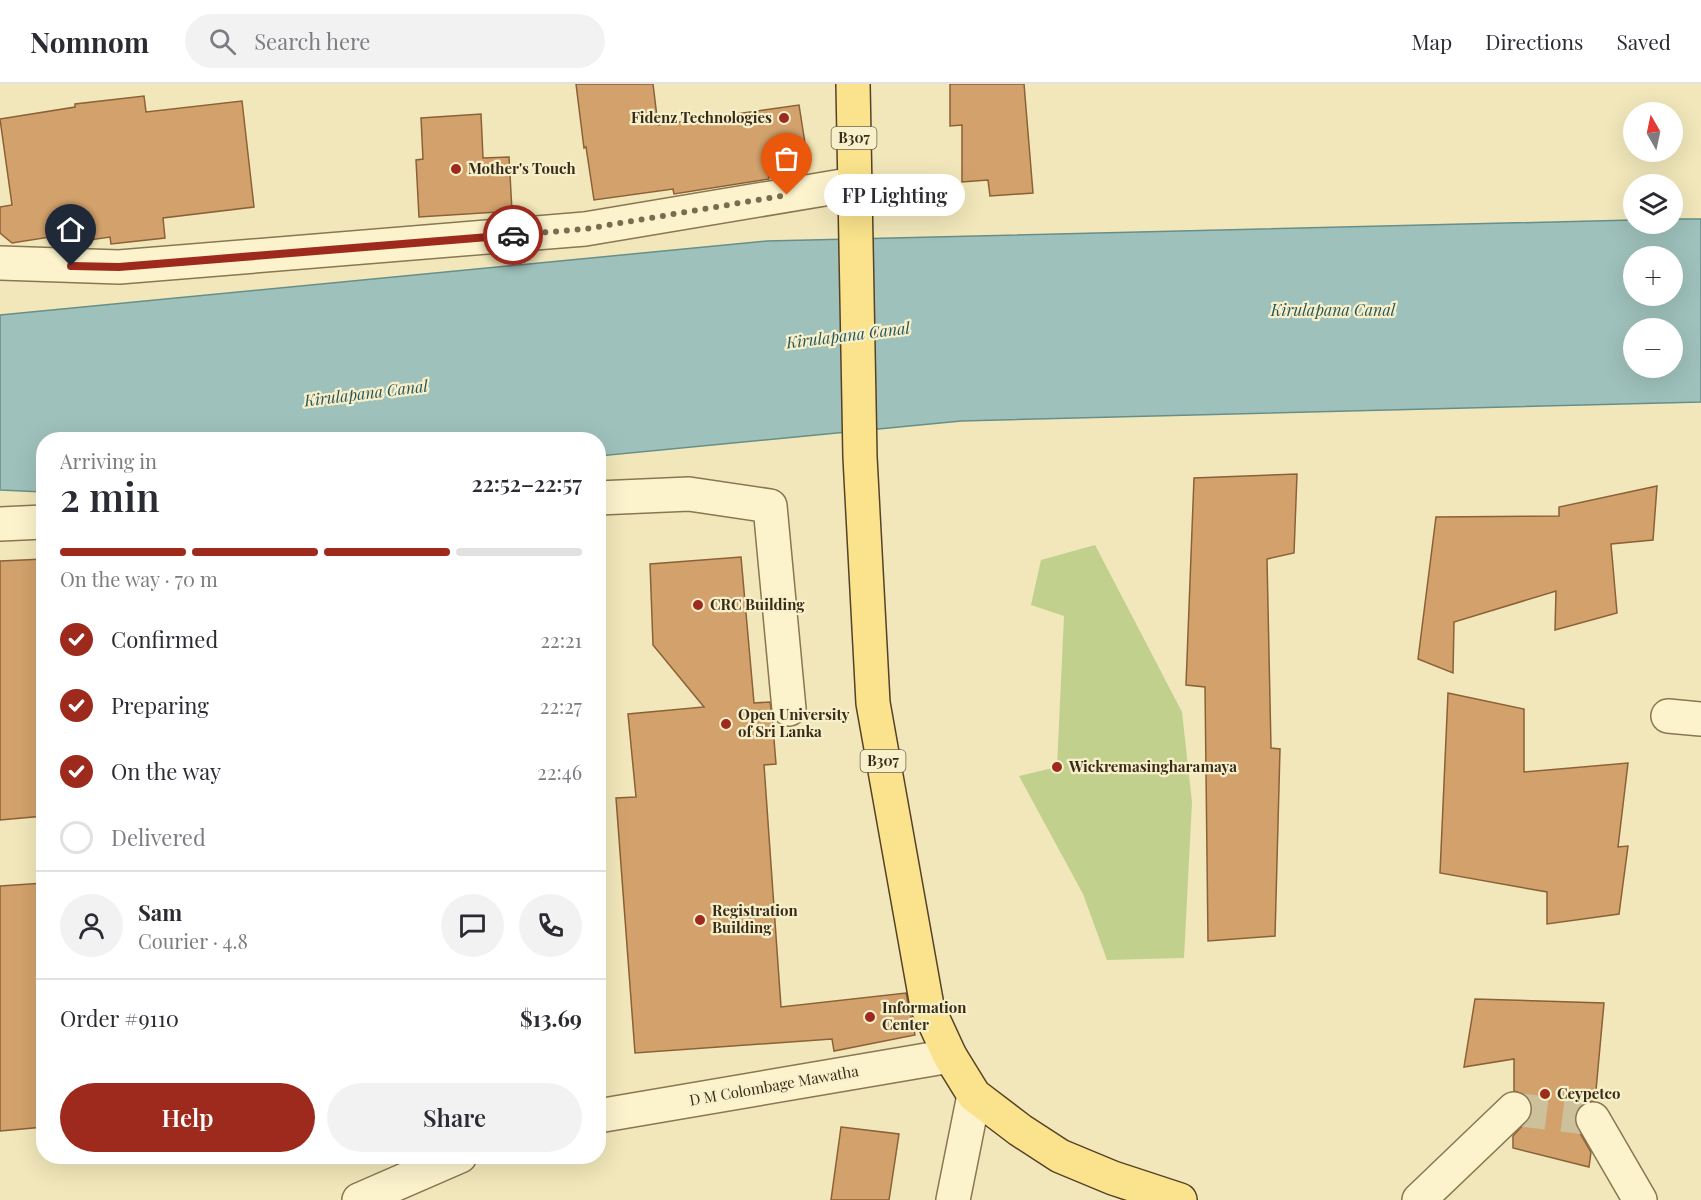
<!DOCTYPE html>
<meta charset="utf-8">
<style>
:root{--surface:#fff;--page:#f2f2f3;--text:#2b2b33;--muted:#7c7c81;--line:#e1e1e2;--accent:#9e2a1e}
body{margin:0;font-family:"Playfair Display",serif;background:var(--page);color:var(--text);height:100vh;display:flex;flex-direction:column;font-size:22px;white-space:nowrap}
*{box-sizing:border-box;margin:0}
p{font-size:20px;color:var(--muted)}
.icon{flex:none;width:33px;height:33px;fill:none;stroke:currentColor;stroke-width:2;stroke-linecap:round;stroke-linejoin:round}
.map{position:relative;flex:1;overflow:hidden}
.side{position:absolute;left:36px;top:348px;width:570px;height:732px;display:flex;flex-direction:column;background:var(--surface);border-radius:24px;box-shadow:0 6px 24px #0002}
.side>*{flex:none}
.needle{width:39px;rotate:351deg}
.tools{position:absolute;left:1623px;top:18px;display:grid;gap:12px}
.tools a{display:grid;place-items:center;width:60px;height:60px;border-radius:50%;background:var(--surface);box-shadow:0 6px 24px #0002;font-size:30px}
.pin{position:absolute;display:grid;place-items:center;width:51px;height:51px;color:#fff;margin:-62px -26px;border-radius:50% 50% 50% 0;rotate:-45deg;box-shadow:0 0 6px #0007}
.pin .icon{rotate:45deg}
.courier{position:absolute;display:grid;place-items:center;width:60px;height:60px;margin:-30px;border:4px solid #9e2a1e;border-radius:50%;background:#fff;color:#222;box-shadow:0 2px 8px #0007}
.bubble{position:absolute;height:42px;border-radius:21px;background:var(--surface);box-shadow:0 6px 24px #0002;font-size:20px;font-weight:600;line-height:42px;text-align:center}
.overview em{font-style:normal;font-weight:600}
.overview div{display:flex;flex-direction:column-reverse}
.overview{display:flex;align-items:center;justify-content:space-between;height:102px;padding:0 24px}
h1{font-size:39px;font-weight:600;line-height:45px}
.bar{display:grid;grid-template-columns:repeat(4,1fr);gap:9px 6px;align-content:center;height:72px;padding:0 24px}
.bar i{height:8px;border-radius:4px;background:var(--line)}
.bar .current{background:var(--accent)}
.bar p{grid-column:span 4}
.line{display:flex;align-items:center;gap:15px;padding:0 24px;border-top:2px solid var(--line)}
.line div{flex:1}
.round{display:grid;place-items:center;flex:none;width:63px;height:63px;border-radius:32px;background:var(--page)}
ol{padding:0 24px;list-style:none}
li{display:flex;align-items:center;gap:18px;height:66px}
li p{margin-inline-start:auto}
li .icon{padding:6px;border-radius:50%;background:var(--accent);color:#fff;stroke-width:4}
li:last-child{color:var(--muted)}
li i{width:33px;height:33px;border:3px solid var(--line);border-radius:50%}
.cta{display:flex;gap:12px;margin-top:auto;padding:12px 24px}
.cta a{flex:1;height:69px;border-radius:36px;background:var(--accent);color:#fff;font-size:24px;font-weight:600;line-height:69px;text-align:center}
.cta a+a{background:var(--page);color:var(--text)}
header{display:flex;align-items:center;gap:36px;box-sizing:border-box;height:84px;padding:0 30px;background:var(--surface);border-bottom:2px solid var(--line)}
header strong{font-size:28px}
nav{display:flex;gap:33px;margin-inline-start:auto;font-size:21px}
.search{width:420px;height:54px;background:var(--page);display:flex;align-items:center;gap:15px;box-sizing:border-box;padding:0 21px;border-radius:33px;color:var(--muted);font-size:22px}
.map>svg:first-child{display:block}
.green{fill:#c1d08d}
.water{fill:#9fc1bb;stroke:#668f89;stroke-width:1.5;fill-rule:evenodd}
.building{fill:#d3a26c;stroke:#8b6137;stroke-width:1.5}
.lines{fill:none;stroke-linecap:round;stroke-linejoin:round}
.minor-tunnel{stroke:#ccc19a;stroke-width:33;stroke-dasharray:33 16;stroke-linecap:butt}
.minor-casing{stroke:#897653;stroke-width:36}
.major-casing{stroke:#564228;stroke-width:36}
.minor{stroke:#fcf3cd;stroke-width:33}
.major{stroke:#fae38c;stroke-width:33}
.done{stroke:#786d51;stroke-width:6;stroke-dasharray:0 10.8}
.route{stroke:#9e2a1e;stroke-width:8}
.poi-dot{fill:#9e2a1e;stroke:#f8f0ca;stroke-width:2}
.labels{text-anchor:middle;stroke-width:4.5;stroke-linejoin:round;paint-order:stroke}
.shield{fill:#f8f0ca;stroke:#71664e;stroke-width:1.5}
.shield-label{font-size:14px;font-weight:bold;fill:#372b19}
.poi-label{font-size:15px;font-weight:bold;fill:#372b19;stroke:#f8f0ca;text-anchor:start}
.street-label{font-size:15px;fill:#372b19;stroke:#f8f0ca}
.water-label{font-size:16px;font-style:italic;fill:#275658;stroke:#f8f0ca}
</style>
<header>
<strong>Nomnom</strong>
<div class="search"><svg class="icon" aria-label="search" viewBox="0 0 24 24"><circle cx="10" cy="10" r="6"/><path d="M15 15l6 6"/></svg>Search here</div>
<nav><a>Map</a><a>Directions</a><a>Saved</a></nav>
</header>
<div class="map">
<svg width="1701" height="1116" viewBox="0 0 1701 1116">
<rect width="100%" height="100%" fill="#f1e7ba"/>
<polygon class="green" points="1095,461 1182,628 1192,718 1184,874 1107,876 1083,810 1019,692 1057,683 1064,532 1031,521 1041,476"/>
<path class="water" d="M1673,135H1701V318L961,337L599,372L598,356H44L43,408L0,406V231L767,157L1633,136L1634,140H1672ZM1634,172H1672V212H1634ZM1634,244H1672V284H1634Z"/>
<g class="building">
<polygon points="576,0 653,0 658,41 799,21 808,78 767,84 769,95 674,110 673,105 594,116 586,63 584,64"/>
<polygon points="950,0 1024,0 1033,109 990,112 988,96 962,98 962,41 950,42"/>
<polygon points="144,12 146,28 242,17 254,123 163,134 165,154 111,160 110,153 76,158 75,149 12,159 0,149 0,123 12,121 0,35 75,23 75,20"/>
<polygon points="481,30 483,74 509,73 512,127 419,133 416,76 423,75 421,34"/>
<polygon points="1297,390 1294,469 1267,475 1271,664 1280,665 1275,852 1208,857 1205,603 1186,601 1194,394"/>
<polygon points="1657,402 1653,456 1611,460 1617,529 1555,546 1556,507 1454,538 1453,589 1418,575 1436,433 1559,432 1559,423"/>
<polygon points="741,473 754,619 770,618 772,631 776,680 764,681 781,923 906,909 915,951 834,967 832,955 635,969 616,714 636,713 628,630 704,623 653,561 650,480"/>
<polygon points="44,475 44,732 0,736 0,477"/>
<polygon points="1448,609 1524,625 1524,688 1628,679 1618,763 1628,762 1619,830 1547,840 1547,808 1440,789"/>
<polygon points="44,799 44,1043 0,1047 0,802"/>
<polygon points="1475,915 1604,919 1595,1017 1583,1019 1577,1025 1574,1034 1577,1044 1591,1068 1589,1083 1513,1064 1513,1052 1532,1031 1532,1020 1527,1012 1514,1007 1514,975 1464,983"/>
<polygon points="841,1043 899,1050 889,1116 831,1116"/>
</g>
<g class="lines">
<polyline class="minor-tunnel" points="1514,1025 1593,1035"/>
<g class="minor-casing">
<g id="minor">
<polyline points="0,179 119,183 585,145 854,100"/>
<polyline points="598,414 689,410 770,422 789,625"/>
<polyline points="0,440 44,438"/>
<polyline points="1668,632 1701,635"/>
<polyline points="598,1032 950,972"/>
<polyline points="1593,1035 1640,1116"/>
<polyline points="359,1116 460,1072"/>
<polyline points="953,1116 974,1011"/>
<polyline points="1419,1116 1514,1025"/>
</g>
</g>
<g class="major-casing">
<polyline id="major" points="853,0 860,373 873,619 927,922 950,972 974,1011 1020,1046 1060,1072 1113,1094 1180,1116"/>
</g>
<use href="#minor" class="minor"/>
<use href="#major" class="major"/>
</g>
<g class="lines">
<polyline class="done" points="513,151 585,145 787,111"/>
<polyline class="route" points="71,182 119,183 513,151"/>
</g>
<g class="poi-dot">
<circle cx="784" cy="34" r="6"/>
<circle cx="456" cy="85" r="6"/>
<circle cx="698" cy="521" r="6"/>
<circle cx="726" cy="640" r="6"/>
<circle cx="1057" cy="683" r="6"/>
<circle cx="700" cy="836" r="6"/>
<circle cx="870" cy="933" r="6"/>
<circle cx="1545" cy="1010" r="6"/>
</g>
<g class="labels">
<g class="shield">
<rect x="831.5" y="43" width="45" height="22" rx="4.5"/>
<rect x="860.5" y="666" width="45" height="22" rx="4.5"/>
</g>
<g class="shield-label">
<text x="854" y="59">B307</text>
<text x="883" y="682">B307</text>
</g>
<g class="poi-label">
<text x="772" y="39" text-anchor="end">Fidenz Technologies</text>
<text x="468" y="90">Mother's Touch</text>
<text x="710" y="526">CRC Building</text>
<text x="738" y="636">Open University<tspan x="738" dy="17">of Sri Lanka</tspan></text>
<text x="1069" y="688">Wickremasingharamaya</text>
<text x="712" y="832">Registration<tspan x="712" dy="17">Building</tspan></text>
<text x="882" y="929">Information<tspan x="882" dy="17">Center</tspan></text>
<text x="1557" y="1015">Ceypetco</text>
</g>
<g class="street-label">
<text transform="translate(774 1002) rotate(-10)" y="5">D M Colombage Mawatha</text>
</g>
<g class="water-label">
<text x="1333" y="232">Kirulapana Canal</text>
<text transform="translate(848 251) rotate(-7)" y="6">Kirulapana Canal</text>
<text transform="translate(366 309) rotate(-7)" y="6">Kirulapana Canal</text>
</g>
</g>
</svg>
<div class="tools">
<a><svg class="needle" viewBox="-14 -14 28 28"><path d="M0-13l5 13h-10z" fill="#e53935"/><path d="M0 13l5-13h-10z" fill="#7c7c81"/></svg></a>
<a><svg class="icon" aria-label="layers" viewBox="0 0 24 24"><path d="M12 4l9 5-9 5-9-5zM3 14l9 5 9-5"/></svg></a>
<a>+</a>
<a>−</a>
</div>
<div class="pin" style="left:787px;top:111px;background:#ea580c"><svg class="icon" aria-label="bag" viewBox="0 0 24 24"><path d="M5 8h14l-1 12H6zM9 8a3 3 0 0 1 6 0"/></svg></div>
<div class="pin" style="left:71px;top:182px;background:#1f2937"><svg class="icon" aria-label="home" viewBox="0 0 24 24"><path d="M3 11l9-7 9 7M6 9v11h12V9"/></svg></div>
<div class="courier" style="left:513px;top:151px"><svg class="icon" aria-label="car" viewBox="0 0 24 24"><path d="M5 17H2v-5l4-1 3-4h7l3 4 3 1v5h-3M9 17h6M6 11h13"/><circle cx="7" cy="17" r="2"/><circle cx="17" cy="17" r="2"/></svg></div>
<div class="bubble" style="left:824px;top:90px;width:141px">FP Lighting</div>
<section class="side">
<div class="overview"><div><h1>2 min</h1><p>Arriving in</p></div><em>22:52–22:57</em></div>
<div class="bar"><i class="current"></i><i class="current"></i><i class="current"></i><i></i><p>On the way · 70 m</p></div>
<ol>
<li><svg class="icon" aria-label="check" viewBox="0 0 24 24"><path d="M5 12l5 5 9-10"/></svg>Confirmed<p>22:21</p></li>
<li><svg class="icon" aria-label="check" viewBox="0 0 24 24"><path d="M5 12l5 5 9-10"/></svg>Preparing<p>22:27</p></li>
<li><svg class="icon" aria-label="check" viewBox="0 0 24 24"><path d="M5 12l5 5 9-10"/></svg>On the way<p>22:46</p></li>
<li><i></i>Delivered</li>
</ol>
<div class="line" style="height:108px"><a class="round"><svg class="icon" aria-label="person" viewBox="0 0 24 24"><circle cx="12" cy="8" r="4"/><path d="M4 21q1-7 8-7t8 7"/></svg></a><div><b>Sam</b><p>Courier · 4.8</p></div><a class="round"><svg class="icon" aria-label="chat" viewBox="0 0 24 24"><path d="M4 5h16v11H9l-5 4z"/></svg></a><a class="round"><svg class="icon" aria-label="phone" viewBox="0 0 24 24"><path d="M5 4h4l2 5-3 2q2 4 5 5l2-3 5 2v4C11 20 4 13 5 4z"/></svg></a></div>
<div class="line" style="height:78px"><div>Order #9110</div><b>$13.69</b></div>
<div class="cta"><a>Help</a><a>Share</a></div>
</section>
</div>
